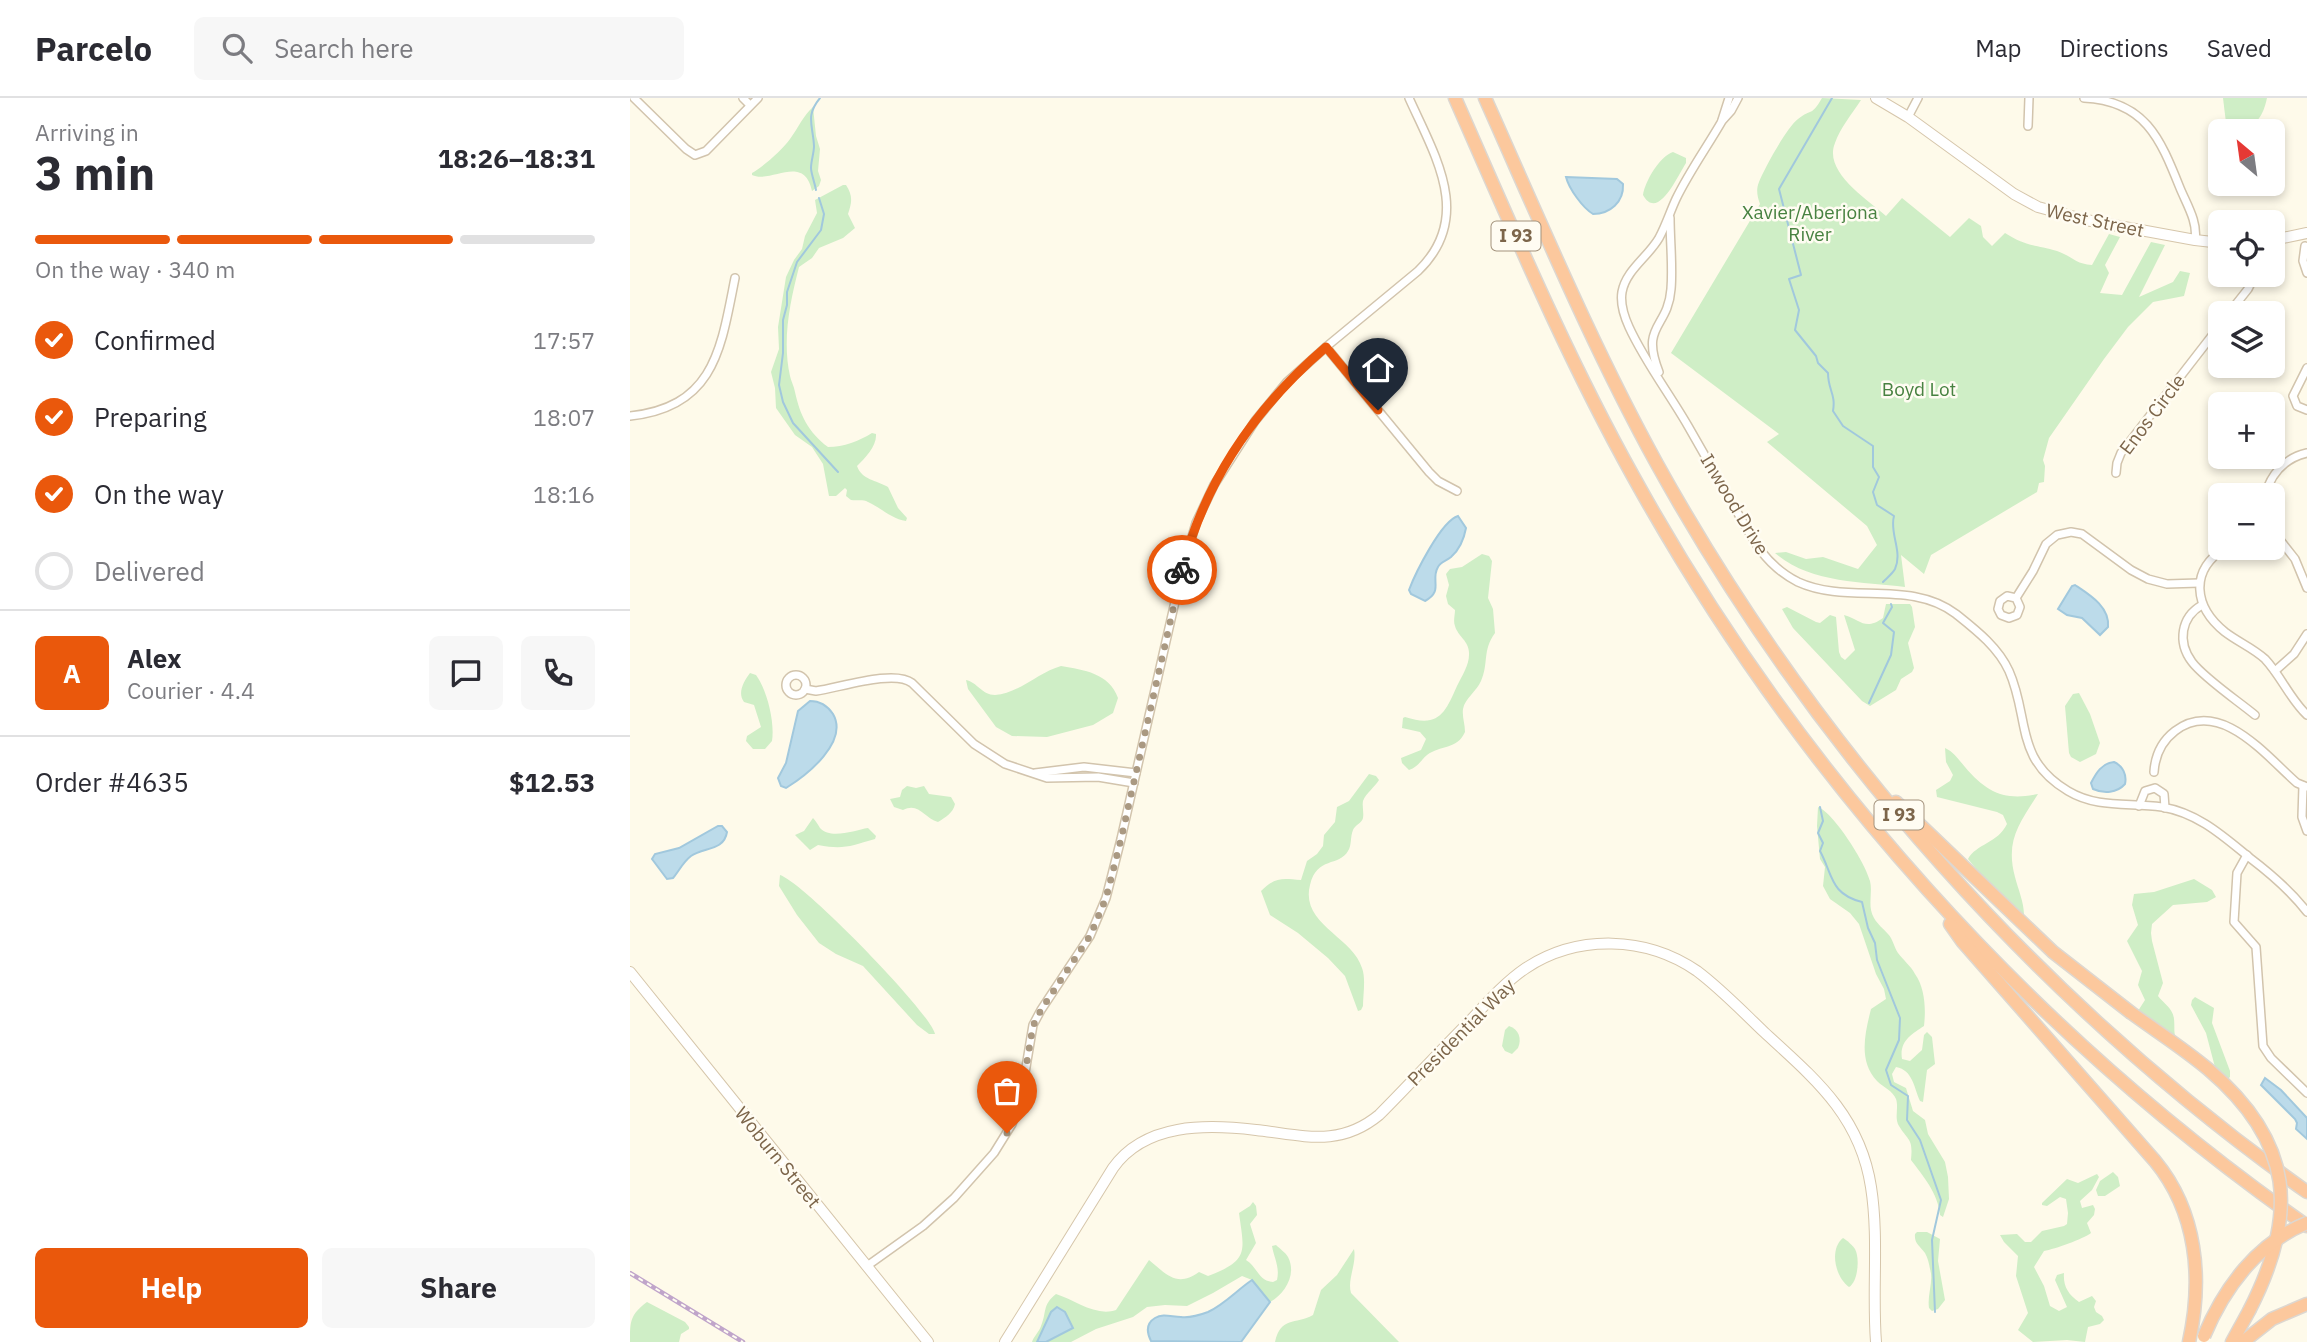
<!DOCTYPE html>
<meta charset="utf-8">
<style>
:root{--surface:#fff;--page:#f7f7f7;--text:#2b2b33;--muted:#7c7c81;--line:#e1e1e2;--accent:#ea580c}
body{margin:0;font-family:"IBM Plex Sans",sans-serif;background:var(--page);color:var(--text);height:100vh;display:flex;flex-direction:column;font-size:26px;white-space:nowrap}
*{box-sizing:border-box;margin:0}
p{font-size:23px;color:var(--muted)}
.icon{flex:none;width:38px;height:38px;fill:none;stroke:currentColor;stroke-width:2;stroke-linecap:round;stroke-linejoin:round}
.map{position:relative;flex:1;overflow:hidden}
.drawer{display:flex;flex-direction:column;background:var(--surface);width:630px}
.drawer>*{flex:none}
.needle{width:46px;rotate:331deg}
.tools{position:absolute;left:1578px;top:21px;display:grid;gap:14px}
.tools a{display:grid;place-items:center;width:77px;height:77px;border-radius:10px;background:var(--surface);box-shadow:0 4px 10px #0003;font-size:35px}
.pin{position:absolute;display:grid;place-items:center;width:60px;height:60px;color:#fff;margin:-72px -30px;border-radius:50% 50% 50% 0;rotate:-45deg;box-shadow:0 0 7px #0007}
.pin .icon{rotate:45deg}
.courier{position:absolute;display:grid;place-items:center;width:70px;height:70px;margin:-35px;border:5px solid #ea580c;border-radius:50%;background:#fff;color:#222;box-shadow:0 2px 9px #0007}
.headline em{font-style:normal;font-weight:700}
.headline div{display:flex;flex-direction:column-reverse}
.headline{display:flex;align-items:center;justify-content:space-between;height:119px;padding:0 35px}
h1{font-size:46px;font-weight:700;line-height:52px}
.bar{display:grid;grid-template-columns:repeat(4,1fr);gap:10px 7px;align-content:center;height:84px;padding:0 35px}
.bar i{height:9px;border-radius:5px;background:var(--line)}
.bar .on{background:var(--accent)}
.bar p{grid-column:span 4}
.line{display:flex;align-items:center;gap:18px;padding:0 35px;border-top:2px solid var(--line)}
.line div{flex:1}
.round{display:grid;place-items:center;flex:none;width:74px;height:74px;border-radius:10px;background:var(--page)}
ol{padding:0 35px;list-style:none}
li{display:flex;align-items:center;gap:21px;height:77px}
li p{margin-inline-start:auto}
li .icon{padding:7px;border-radius:50%;background:var(--accent);color:#fff;stroke-width:4}
li:last-child{color:var(--muted)}
li i{width:38px;height:38px;border:4px solid var(--line);border-radius:50%}
.button{display:flex;gap:14px;margin-top:auto;padding:14px 35px}
.button a{flex:1;height:80px;border-radius:10px;background:var(--accent);color:#fff;font-size:28px;font-weight:700;line-height:80px;text-align:center}
.button a+a{background:var(--page);color:var(--text)}
header{display:flex;align-items:center;gap:42px;box-sizing:border-box;height:98px;padding:0 35px;background:var(--surface);border-bottom:2px solid var(--line)}
header strong{font-size:33px}
nav{display:flex;gap:38px;margin-inline-start:auto;font-size:24px}
.search{width:490px;height:63px;background:var(--page);display:flex;align-items:center;gap:18px;box-sizing:border-box;padding:0 24px;border-radius:10px;color:var(--muted);font-size:26px}
main{display:flex;flex:1;min-height:0}
.map>svg:first-child{display:block}
.green{fill:#cfeec6}
.water{fill:#bcdbea;stroke:#a1c8dd;stroke-width:2}
.lines{fill:none;stroke-linecap:round;stroke-linejoin:round}
.stream{stroke:#a1c8dd;stroke-width:2}
.street-casing{stroke:#d2c4ad;stroke-width:10}
.secondary-casing{stroke:#d6c6ab;stroke-width:12}
.highway-casing{stroke:#ddd7d0;stroke-width:15}
.street{stroke:#fff;stroke-width:7}
.secondary{stroke:#fff;stroke-width:10}
.highway{stroke:#fcc89d;stroke-width:12}
.rail-casing{stroke:#c0a5ca;stroke-width:4.5}
.rail{stroke:#fffcf2;stroke-width:2;stroke-dasharray:5;stroke-linecap:butt}
.highway-bridge-casing{stroke:#ddd7d0;stroke-width:15;stroke-linecap:butt}
.highway-bridge{stroke:#fcc89d;stroke-width:12}
.done{stroke:#aa9982;stroke-width:7;stroke-dasharray:0 12.6}
.route{stroke:#ea580c;stroke-width:9}
.labels{text-anchor:middle;stroke-width:5;stroke-linejoin:round;paint-order:stroke}
.shield{fill:#fffcf2;stroke:#a3927c;stroke-width:2}
.shield-label{font-size:18px;font-weight:bold;fill:#7c654a}
.park-label{font-size:19px;fill:#488241;stroke:#fffcf2}
.street-label{font-size:19px;fill:#7c654a;stroke:#fffcf2}
</style>
<header>
<strong>Parcelo</strong>
<div class="search"><svg class="icon" aria-label="search" viewBox="0 0 24 24"><circle cx="10" cy="10" r="6"/><path d="M15 15l6 6"/></svg>Search here</div>
<nav><a>Map</a><a>Directions</a><a>Saved</a></nav>
</header>
<main>
<section class="drawer">
<div class="headline"><div><h1>3 min</h1><p>Arriving in</p></div><em>18:26–18:31</em></div>
<div class="bar"><i class="on"></i><i class="on"></i><i class="on"></i><i></i><p>On the way · 340 m</p></div>
<ol>
<li><svg class="icon" aria-label="check" viewBox="0 0 24 24"><path d="M5 12l5 5 9-10"/></svg>Confirmed<p>17:57</p></li>
<li><svg class="icon" aria-label="check" viewBox="0 0 24 24"><path d="M5 12l5 5 9-10"/></svg>Preparing<p>18:07</p></li>
<li><svg class="icon" aria-label="check" viewBox="0 0 24 24"><path d="M5 12l5 5 9-10"/></svg>On the way<p>18:16</p></li>
<li><i></i>Delivered</li>
</ol>
<div class="line" style="height:126px"><b class="round" style="background:var(--accent);color:#fff">A</b><div><b>Alex</b><p>Courier · 4.4</p></div><a class="round"><svg class="icon" aria-label="chat" viewBox="0 0 24 24"><path d="M4 5h16v11H9l-5 4z"/></svg></a><a class="round"><svg class="icon" aria-label="phone" viewBox="0 0 24 24"><path d="M5 4h4l2 5-3 2q2 4 5 5l2-3 5 2v4C11 20 4 13 5 4z"/></svg></a></div>
<div class="line" style="height:91px"><div>Order #4635</div><b>$12.53</b></div>
<div class="button"><a>Help</a><a>Share</a></div>
</section>
<div class="map">
<svg width="1677" height="1244" viewBox="0 0 1677 1244">
<rect width="100%" height="100%" fill="#fefaea"/>
<g class="green">
<path d="M1192,0L1231,2C1222,16 1210,30 1205,45C1193,74 1237,101 1256,118L1272,100L1320,139L1339,120L1351,128L1353,139L1362,148L1375,135C1395,148 1405,147 1427,153C1442,158 1445,166 1462,167L1479,136L1490,139L1475,167L1479,175L1470,195L1492,197L1521,144L1535,147L1509,199L1543,184L1550,173L1560,175L1554,198L1523,204L1498,229L1474,261L1419,340L1413,362L1415,368L1414,384L1409,385L1407,394L1301,457L1294,476L1271,457L1275,489C1232,484 1179,485 1145,455L1156,454L1176,461L1193,459L1228,471L1247,447L1237,428L1137,344L1149,336L1041,255L1130,106C1127,98 1126,91 1129,84C1134,71 1157,29 1168,21C1182,10 1181,19 1192,0Z"/>
<path d="M1593,0H1637C1632,24 1621,33 1597,33Z"/>
<path d="M183,9L186,38L190,51L188,73L191,82L189,88L182,93C174,55 141,86 122,77V75C133,69 153,51 160,41C168,30 173,18 183,9Z"/>
<path d="M1043,54L1056,60V65C1048,77 1028,124 1013,97C1015,83 1030,58 1043,54Z"/>
<path d="M213,87H216C223,98 222,104 218,116L225,130L213,140L189,150L182,160L169,169C160,204 152,242 160,278C161,283 164,288 165,294C170,317 178,334 198,349C214,349 229,343 242,335L246,336C247,348 235,360 227,368C232,382 246,382 258,389L268,410L277,420L276,423C262,421 251,410 238,404C233,401 227,403 221,402L216,398L217,392L215,390L206,398H199L193,366L182,349L165,337L146,310L145,290L141,274L149,251L148,229L156,179L164,162L172,151L175,138L187,115L185,102Z"/>
<path d="M852,456L859,458L862,463L858,500L863,511L865,535C852,553 859,565 851,583C847,593 835,600 833,611C832,619 835,626 835,634C827,652 810,647 797,657C790,663 788,669 779,672L772,665L771,660L791,652L796,641L790,634L772,630L773,620L775,619C809,630 815,615 827,588C832,578 839,567 839,557C840,543 828,539 825,528C823,523 825,517 825,512L818,506L816,498L819,487L816,476L820,471L832,469Z"/>
<path d="M1256,506H1280L1282,509L1285,529L1278,545L1284,570L1282,574L1271,581L1266,592L1240,608L1232,603L1163,530L1152,511L1157,509L1186,524L1190,525L1200,517L1206,519L1209,554L1211,559L1215,562L1225,552L1214,517C1231,522 1235,533 1253,520Z"/>
<path d="M431,568C454,572 479,575 488,600L483,615L463,627L417,639L382,638L366,629L338,591L336,582C347,584 352,597 365,597C388,596 409,574 431,568Z"/>
<path d="M120,575L126,577C137,592 145,624 142,643L135,651H123L116,643L117,638L131,629L124,607L114,604C107,595 114,583 120,575Z"/>
<polygon points="1449,595 1460,616 1470,645 1466,656 1450,664 1441,659 1439,655 1435,608 1443,596"/>
<path d="M1315,650C1324,654 1329,662 1335,669C1357,695 1375,703 1408,696C1390,725 1375,742 1385,779C1388,791 1394,804 1394,817L1352,778L1338,761C1346,746 1368,745 1377,726L1373,717L1367,714L1307,699L1306,692L1320,683L1323,677L1316,664Z"/>
<path d="M739,676L746,678L749,682C745,689 736,695 733,703C732,709 734,714 733,720C732,725 725,727 723,732C720,739 722,747 718,753C709,769 687,758 680,787C670,826 723,839 732,870C736,880 733,897 733,908L731,912L728,913L715,878L698,860L668,835L640,817L631,793C646,778 653,781 671,782L677,763L687,756L693,748L694,737L705,724L707,709L719,703Z"/>
<path d="M277,688L286,690L294,688L299,696L321,699L325,706C323,715 316,719 308,724C294,720 289,704 273,712L264,709L260,701L270,699L272,692Z"/>
<path d="M1188,709C1204,715 1236,766 1240,783C1243,795 1237,808 1244,820C1248,827 1253,830 1258,836C1263,841 1264,849 1268,855C1273,862 1281,868 1285,876C1295,890 1296,911 1294,928C1282,936 1269,943 1272,961L1280,963L1292,952L1294,937L1297,934L1302,939L1305,966L1297,972L1293,1004L1290,1003C1284,990 1283,972 1266,969L1262,976L1264,984L1276,990L1283,1013L1295,1022L1298,1036L1315,1064L1318,1079L1319,1101L1313,1119L1310,1117C1308,1095 1293,1078 1281,1062C1283,1040 1279,1044 1269,1028C1264,1020 1269,1010 1266,1001C1263,993 1253,989 1247,983C1228,963 1235,935 1241,911L1256,901L1254,891L1246,876L1229,826L1220,815L1200,801L1193,788L1195,769L1190,761L1187,728Z"/>
<path d="M183,720C186,723 188,727 190,730C201,742 225,732 238,730L246,738L245,741C220,748 214,752 188,747L180,752L165,737L174,733Z"/>
<path d="M150,777C173,784 301,915 305,936H299L287,927L233,868L206,856L189,845L167,817L149,788Z"/>
<path d="M1564,781L1582,792L1586,799L1577,804L1543,807L1522,826L1521,835L1522,843L1533,885L1528,898C1533,905 1543,910 1544,921C1545,931 1543,933 1547,944L1508,913L1515,902L1508,887L1512,873L1497,843L1508,827L1502,807L1504,796L1524,794Z"/>
<polygon points="1565,899 1584,910 1582,925 1600,973 1600,979 1598,981 1586,973 1576,935 1561,907 1562,902"/>
<path d="M879,928C889,931 892,941 888,950L882,956L875,953L872,948L875,932Z"/>
<polygon points="1483,1074 1488,1079 1490,1088 1475,1098 1468,1098 1466,1092 1470,1083"/>
<path d="M1467,1076L1469,1079L1462,1092L1450,1103L1452,1110L1463,1107L1465,1111L1464,1117L1457,1125L1461,1135C1453,1141 1425,1151 1414,1153L1404,1169L1414,1188L1420,1208L1429,1213L1437,1209L1425,1182L1427,1177L1434,1175C1433,1188 1438,1196 1449,1204L1462,1198L1466,1203L1464,1209L1466,1214L1472,1218L1474,1222L1470,1226L1458,1229L1455,1244L1437,1242L1403,1244L1388,1232L1398,1215L1386,1178L1388,1158L1374,1144L1370,1137L1387,1136L1395,1144H1401L1412,1133L1434,1128L1437,1126L1438,1115L1436,1101L1430,1099L1417,1108L1412,1107V1105L1437,1081L1448,1085Z"/>
<path d="M623,1104L626,1108L627,1117L620,1126L626,1145L616,1162C627,1168 628,1183 643,1184L647,1182C650,1169 644,1160 642,1148L646,1147C649,1150 656,1155 658,1159C667,1176 655,1196 640,1204L622,1182L612,1178L583,1195L557,1208L535,1207L517,1209L503,1219L466,1231L441,1244H402C404,1238 409,1234 411,1228C417,1214 412,1207 426,1196C445,1202 466,1219 486,1212L519,1162C536,1176 547,1190 569,1174L578,1178C620,1162 614,1153 609,1115L620,1108Z"/>
<path d="M1287,1134H1297L1310,1141L1308,1163L1315,1202L1308,1211L1302,1213L1299,1210C1297,1196 1304,1183 1300,1171C1299,1166 1298,1160 1295,1155C1290,1148 1284,1146 1285,1136Z"/>
<path d="M1213,1140C1217,1142 1223,1148 1225,1151C1230,1160 1228,1184 1219,1189C1205,1179 1199,1151 1213,1140Z"/>
<path d="M724,1151C727,1166 717,1181 721,1195L769,1244H645C651,1218 665,1227 683,1217L691,1192L707,1177Z"/>
<path d="M17,1204L55,1224L59,1229V1231L51,1236L49,1244H0C0,1223 0,1217 17,1204Z"/>
</g>
<g class="water">
<path d="M936,79L987,81L993,86C994,104 980,116 963,116C953,110 939,91 936,79Z"/>
<path d="M828,418L836,430C834,441 829,452 821,459C816,463 810,464 808,469C800,482 814,493 795,503L781,496L779,492C785,476 811,423 828,418Z"/>
<path d="M1445,487C1460,497 1480,509 1478,529L1470,537L1452,520L1437,517L1428,511L1442,488Z"/>
<path d="M180,603C190,603 197,607 203,616C219,644 177,677 156,690L151,688L148,680L156,665L168,613Z"/>
<path d="M1484,664C1493,668 1497,677 1495,686C1487,695 1474,696 1463,691L1461,685C1466,675 1472,665 1484,664Z"/>
<path d="M88,728H92L97,734C94,753 74,749 61,758C53,764 49,773 43,780L37,781L22,761L25,756L49,750Z"/>
<polygon points="1635,980 1651,992 1677,1020 1677,1041 1666,1031 1667,1025 1665,1021 1631,987"/>
<path d="M622,1182L640,1204L611,1244L521,1243C517,1235 515,1226 525,1220C533,1215 542,1219 551,1219C559,1220 570,1217 578,1214C595,1206 607,1192 622,1182Z"/>
<polygon points="427,1209 435,1214 443,1230 416,1244 407,1244 421,1214"/>
</g>
<g class="lines">
<g class="stream">
<path d="M1202,0L1149,91L1171,177L1159,181L1169,212L1165,232L1186,258L1188,265L1198,275C1198,292 1206,296 1203,313L1213,328L1243,348V369L1249,379L1243,394L1247,407L1264,418C1259,435 1273,453 1265,471C1263,475 1257,480 1253,484"/>
<path d="M186,92C185,86 181,75 181,70C181,63 184,55 184,48C183,27 175,18 190,0"/>
<polyline points="189,100 194,116 191,132 167,164 157,194 157,207 153,222 153,255 149,287 153,304 163,325 208,374"/>
<polyline points="1239,605 1261,557 1264,534 1253,525 1262,509 1261,506"/>
<path d="M1190,709L1193,723L1188,735L1193,745L1190,753C1203,777 1200,796 1232,804L1238,830L1245,845L1247,862L1270,920L1269,942L1256,972L1261,987L1278,998L1277,1022L1290,1042L1311,1102L1302,1142L1305,1214"/>
</g>
<g class="street-casing">
<g id="street">
<polyline points="4,0 56,51 65,57 76,53 128,0"/>
<polyline points="113,0 120,7"/>
<path d="M1108,0L1101,13L1092,23C1077,49 1059,74 1046,101C1040,114 1036,127 1029,140C1018,159 996,172 992,194C990,206 994,218 999,229C1015,264 1039,295 1058,328C1074,356 1090,384 1106,412C1114,426 1122,441 1131,453C1141,466 1154,477 1168,484C1218,507 1280,481 1326,516C1346,532 1368,549 1379,573C1400,620 1384,661 1438,693C1468,711 1500,704 1532,709C1568,715 1593,738 1620,760C1641,776 1661,793 1677,814"/>
<path d="M1454,0C1515,3 1530,40 1550,90C1557,107 1568,124 1565,142"/>
<polyline points="1278,19 1288,0"/>
<polyline points="1092,22 1099,0"/>
<polyline points="1398,28 1399,0"/>
<polyline points="1675,148 1673,163 1677,175"/>
<polyline points="1599,215 1618,191 1625,177"/>
<polyline points="696,249 799,374 808,383 827,393"/>
<polyline points="1677,270 1663,298 1667,308 1677,312"/>
<path d="M1029,274C1010,226 1038,231 1041,191C1043,168 1040,143 1040,120"/>
<path d="M0,318C85,309 91,250 105,180"/>
<polyline points="1486,375 1487,365 1491,355 1591,226"/>
<path d="M1635,397C1641,376 1655,360 1677,355"/>
<polyline points="1643,433 1665,461 1677,490"/>
<path d="M1595,450C1559,473 1564,509 1595,534C1608,544 1623,550 1635,561C1651,578 1660,601 1677,617"/>
<polyline points="1386,500 1390,509 1387,517 1379,520 1371,517 1368,511 1370,503 1377,498 1386,500 1403,473 1416,446 1427,437 1441,434 1452,436 1501,472 1518,481 1537,486 1569,485"/>
<path d="M1572,507C1551,519 1547,544 1562,564C1574,580 1608,603 1625,617"/>
<polyline points="1645,573 1664,556 1677,536"/>
<circle cx="166" cy="587" r="10"/>
<path d="M175,591L186,593C209,590 264,571 282,585L344,646L375,666L417,680L468,679L504,685"/>
<path d="M1524,674C1525,658 1532,643 1545,633C1590,599 1636,658 1667,685L1677,689"/>
<polyline points="405,675 454,669 506,675"/>
<polyline points="1673,688 1672,719 1677,733"/>
<polyline points="1509,708 1515,693 1525,690 1534,696 1535,710"/>
<polyline points="1617,757 1607,775 1604,824 1626,849 1633,948 1641,960 1677,995"/>
<path d="M237,1168L293,1128L324,1100L364,1055L382,1026L391,999L403,927L411,912L460,838L476,800L491,741L552,473L566,425L584,387L625,323L657,284L696,249L788,173C844,119 805,58 779,0"/>
</g>
</g>
<g class="secondary-casing">
<g id="secondary">
<polyline points="1246,0 1278,19 1384,96 1408,109 1456,122 1565,142 1591,145"/>
<polyline points="1643,142 1677,135"/>
<polyline points="0,874 298,1244"/>
<path d="M375,1244L483,1070C515,1025 576,1026 626,1032C672,1037 709,1050 749,1017C779,987 808,955 838,925C856,906 874,885 896,870C948,836 1016,838 1067,873C1091,891 1112,913 1134,934C1184,980 1230,1017 1241,1089C1249,1140 1242,1193 1246,1244"/>
</g>
</g>
<g class="highway-casing">
<g id="highway">
<path d="M825,0C881,127 935,256 1003,378C1167,675 1399,933 1677,1128"/>
<path d="M855,0C910,123 962,248 1027,366C1186,653 1410,904 1677,1094"/>
<polyline points="1266,704 1423,854 1500,914"/>
<path d="M1320,826L1332,843L1525,1063C1567,1114 1573,1180 1559,1244"/>
<polyline points="1602,1244 1619,1213"/>
<polyline points="1613,1244 1642,1221 1677,1206"/>
</g>
</g>
<use href="#street" class="street"/>
<use href="#secondary" class="secondary"/>
<use href="#highway" class="highway"/>
<g class="rail-casing">
<polyline id="rail" points="0,1175 113,1244"/>
</g>
<use href="#rail" class="rail"/>
<g class="highway-bridge-casing">
<g id="highway-bridge">
<path d="M1500,914C1526,933 1553,950 1578,971C1664,1044 1669,1116 1619,1213"/>
<path d="M1574,1238C1594,1190 1627,1145 1677,1125"/>
</g>
</g>
<use href="#highway-bridge" class="highway-bridge"/>
</g>
<g class="lines">
<polyline class="done" points="377,1035 391,999 403,928 411,912 460,838 476,800 491,741 552,472"/>
<path class="route" d="M552,472C575,382 626,309 696,249L748,312"/>
</g>
<g class="labels">
<g class="shield">
<rect x="861.5" y="123.5" width="49" height="29" rx="5"/>
<rect x="1244.5" y="702.5" width="49" height="29" rx="5"/>
</g>
<g class="shield-label">
<text x="886" y="144">I 93</text>
<text x="1269" y="723">I 93</text>
</g>
<g class="park-label">
<text x="1180" y="121">Xavier/Aberjona<tspan x="1180" dy="22">River</tspan></text>
<text x="1289" y="298">Boyd Lot</text>
</g>
<g class="street-label">
<text transform="translate(1465 122) rotate(12)" y="7">West Street</text>
<text transform="translate(1522 316) rotate(-53)" y="7">Enos Circle</text>
<text transform="translate(1105 406) rotate(59)" y="7">Inwood Drive</text>
<text transform="translate(831 934) rotate(-45)" y="7">Presidential Way</text>
<text transform="translate(148 1059) rotate(51)" y="7">Woburn Street</text>
</g>
</g>
</svg>
<div class="tools">
<a><svg class="needle" viewBox="-14 -14 28 28"><path d="M0-13l5 13h-10z" fill="#e53935"/><path d="M0 13l5-13h-10z" fill="#7c7c81"/></svg></a>
<a><svg class="icon" aria-label="locate" viewBox="0 0 24 24"><circle cx="12" cy="12" r="6"/><path d="M12 2v4M12 18v4M2 12h4M18 12h4"/></svg></a>
<a><svg class="icon" aria-label="layers" viewBox="0 0 24 24"><path d="M12 4l9 5-9 5-9-5zM3 14l9 5 9-5"/></svg></a>
<a>+</a>
<a>−</a>
</div>
<div class="pin" style="left:377px;top:1035px;background:#ea580c"><svg class="icon" aria-label="bag" viewBox="0 0 24 24"><path d="M5 8h14l-1 12H6zM9 8a3 3 0 0 1 6 0"/></svg></div>
<div class="pin" style="left:748px;top:312px;background:#1f2937"><svg class="icon" aria-label="home" viewBox="0 0 24 24"><path d="M3 11l9-7 9 7M6 9v11h12V9"/></svg></div>
<div class="courier" style="left:552px;top:472px"><svg class="icon" aria-label="bike" viewBox="0 0 24 24"><circle cx="6" cy="16" r="4"/><circle cx="18" cy="16" r="4"/><path d="M6 16l4-8h5l3 8M10 8l3 8H6M13 5h3"/></svg></div>
</div>
</main>
